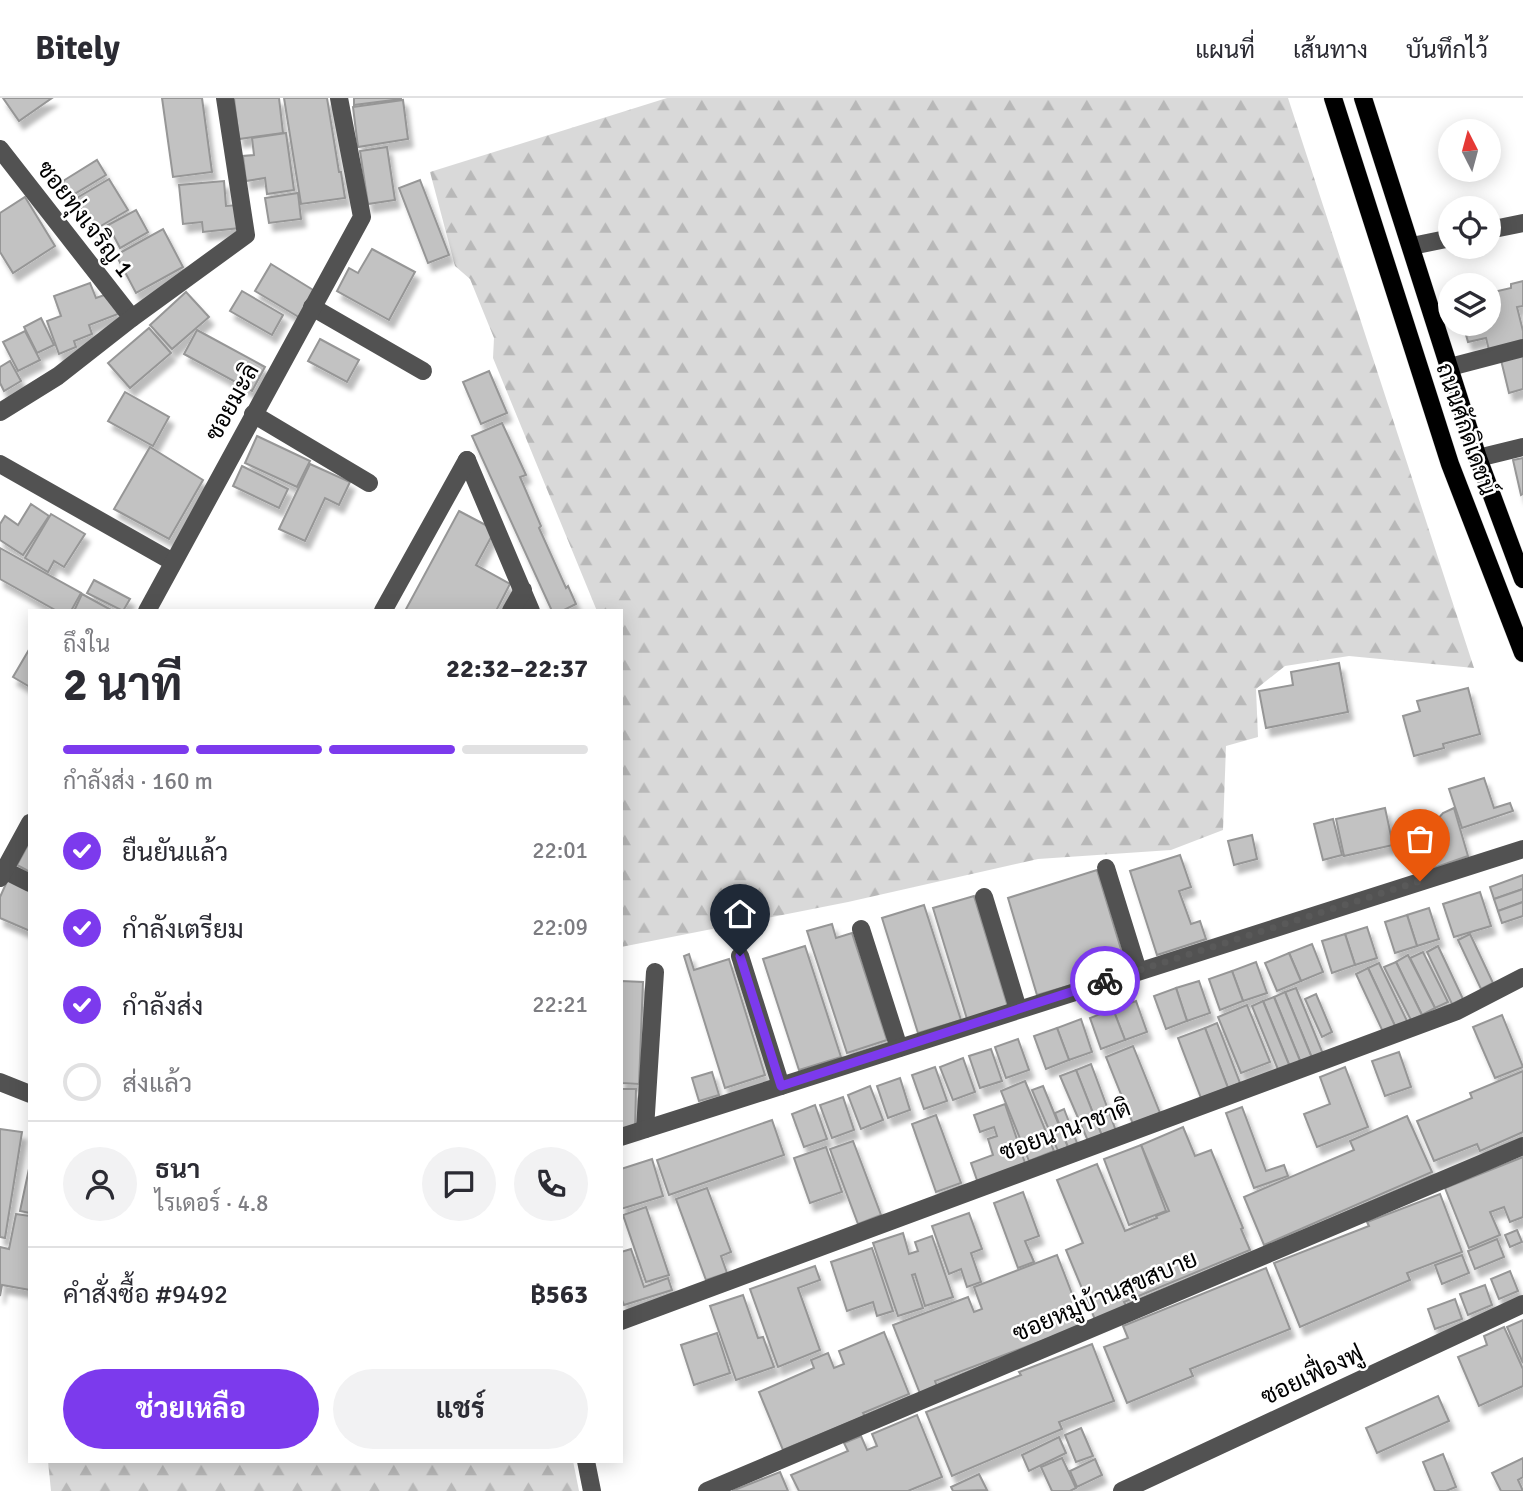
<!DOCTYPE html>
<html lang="th">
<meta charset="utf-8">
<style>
:root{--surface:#fff;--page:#f2f2f3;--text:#2b2b33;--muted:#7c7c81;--line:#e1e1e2;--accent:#7c3aed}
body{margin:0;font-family:Signika,Sarabun,sans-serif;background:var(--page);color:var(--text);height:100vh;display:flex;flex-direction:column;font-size:26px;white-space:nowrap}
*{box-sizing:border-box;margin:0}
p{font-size:23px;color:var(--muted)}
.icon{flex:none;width:38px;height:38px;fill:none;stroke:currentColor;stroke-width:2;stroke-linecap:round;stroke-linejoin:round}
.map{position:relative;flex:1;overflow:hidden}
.panel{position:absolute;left:28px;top:511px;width:595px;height:854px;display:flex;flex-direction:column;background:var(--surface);border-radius:0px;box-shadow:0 4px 18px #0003}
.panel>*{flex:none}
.needle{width:46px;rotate:354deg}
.controls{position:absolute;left:1438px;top:21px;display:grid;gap:14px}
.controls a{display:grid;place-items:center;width:63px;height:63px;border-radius:50%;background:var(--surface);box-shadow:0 4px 18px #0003;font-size:35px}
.pin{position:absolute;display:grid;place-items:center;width:60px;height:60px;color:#fff;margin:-72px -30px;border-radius:50% 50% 50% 0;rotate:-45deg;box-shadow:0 0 7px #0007}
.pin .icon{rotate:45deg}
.courier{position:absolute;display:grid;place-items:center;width:70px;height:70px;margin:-35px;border:5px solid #7c3aed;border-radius:50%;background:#fff;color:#222;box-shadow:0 2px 9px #0007}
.head em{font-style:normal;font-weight:700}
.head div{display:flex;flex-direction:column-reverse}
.head{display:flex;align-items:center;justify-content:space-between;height:119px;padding:0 35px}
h1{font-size:46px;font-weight:700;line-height:52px}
.bar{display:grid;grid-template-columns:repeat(4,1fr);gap:10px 7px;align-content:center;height:84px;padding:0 35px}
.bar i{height:9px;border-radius:5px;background:var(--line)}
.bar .active{background:var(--accent)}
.bar p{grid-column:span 4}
.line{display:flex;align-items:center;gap:18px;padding:0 35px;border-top:2px solid var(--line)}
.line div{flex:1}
.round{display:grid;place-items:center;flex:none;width:74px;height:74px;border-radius:37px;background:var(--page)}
ol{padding:0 35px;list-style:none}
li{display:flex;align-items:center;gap:21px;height:77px}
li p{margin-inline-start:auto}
li .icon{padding:7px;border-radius:50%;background:var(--accent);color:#fff;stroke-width:4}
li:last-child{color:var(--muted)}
li i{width:38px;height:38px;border:4px solid var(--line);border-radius:50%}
.button{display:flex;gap:14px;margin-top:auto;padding:14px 35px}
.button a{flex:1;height:80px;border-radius:42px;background:var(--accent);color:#fff;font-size:28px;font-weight:700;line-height:80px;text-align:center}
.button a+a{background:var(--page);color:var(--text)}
header{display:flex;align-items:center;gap:42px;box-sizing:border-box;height:98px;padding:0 35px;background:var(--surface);border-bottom:2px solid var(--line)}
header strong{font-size:33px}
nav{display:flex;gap:38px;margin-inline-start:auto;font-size:24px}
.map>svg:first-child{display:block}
.forest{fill:url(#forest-firs)}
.building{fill:#c2c2c2;stroke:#969696;stroke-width:2;filter:url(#shadow)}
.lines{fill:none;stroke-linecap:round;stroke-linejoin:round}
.major-casing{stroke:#dbdbdb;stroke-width:19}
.minor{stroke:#525252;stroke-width:18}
.major{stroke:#000;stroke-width:18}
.done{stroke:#595959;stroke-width:7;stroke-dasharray:0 12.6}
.route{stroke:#7c3aed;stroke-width:9}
.labels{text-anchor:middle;stroke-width:5;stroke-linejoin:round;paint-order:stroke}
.street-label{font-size:24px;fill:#000;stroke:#fff}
</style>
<header>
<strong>Bitely</strong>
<nav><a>แผนที่</a><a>เส้นทาง</a><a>บันทึกไว้</a></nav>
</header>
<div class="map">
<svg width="1523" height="1393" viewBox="0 0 1523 1393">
<defs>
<pattern id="forest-firs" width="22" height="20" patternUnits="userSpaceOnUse" patternTransform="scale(1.75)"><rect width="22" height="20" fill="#d9d9d9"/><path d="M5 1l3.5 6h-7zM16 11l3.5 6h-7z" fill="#b8b8b8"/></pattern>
<filter id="shadow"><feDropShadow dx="4.5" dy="8" stdDeviation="2" flood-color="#0004"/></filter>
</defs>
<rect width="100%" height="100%" fill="#fff"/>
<g class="forest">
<polygon points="667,0 1288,0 1474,570 1349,558 1285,568 1256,591 1258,639 1226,648 1223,732 1171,752 1038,761 848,804 621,849 621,513 597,513 493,260 494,240 470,181 455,168 430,74"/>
<polygon points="48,1363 573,1363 579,1393 51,1393"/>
</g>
<g class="building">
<polygon points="3,0 52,0 19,23"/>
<polygon points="162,0 202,0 212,74 173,79"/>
<polygon points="234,0 279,0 283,35 239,41"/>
<polygon points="284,0 327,0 339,74 341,74 345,100 301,106"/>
<polygon points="354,0 401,0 401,1 354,7"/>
<polygon points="403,2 408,41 358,49 353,9"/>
<polygon points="286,35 294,92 267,96 265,80 246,83 243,58 254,57 252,40"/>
<polygon points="387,49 395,102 368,106 360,53"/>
<polygon points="97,62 106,77 71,98 63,83"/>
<polygon points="109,81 128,112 94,132 75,101"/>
<polygon points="420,82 449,157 428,165 399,90"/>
<polygon points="224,83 226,108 238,107 240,130 203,134 202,124 183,126 179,87"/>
<polygon points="298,95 301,121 269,125 265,100"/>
<polygon points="25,99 55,148 13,175 0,154 0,115"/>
<polygon points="136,112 148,134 120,150 108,127"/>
<polygon points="163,131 183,169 136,195 116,157"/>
<polygon points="372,151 415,174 389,222 337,193 349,170 358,175"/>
<polygon points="271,166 318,195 302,221 255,193"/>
<polygon points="1523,183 1523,208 1517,209 1523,233 1523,244 1489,252 1486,240 1468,244 1463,226 1489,226 1489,195 1511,190 1511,186"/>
<polygon points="90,185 96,200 110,195 118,216 89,227 92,236 74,243 76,249 59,256 47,223 61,218 54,198"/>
<polygon points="242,193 283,217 272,237 230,213"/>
<polygon points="186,194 209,219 172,251 150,227"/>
<polygon points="41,220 54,247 37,255 24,229"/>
<polygon points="149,230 171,255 130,290 108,265"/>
<polygon points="197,232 265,269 252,293 184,256"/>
<polygon points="25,233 40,262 18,273 3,244"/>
<polygon points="320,241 359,262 347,284 308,263"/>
<polygon points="1523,257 1523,291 1509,295 1501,262"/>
<polygon points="10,263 21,283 4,293 0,285 0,269"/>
<polygon points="489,273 507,315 481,326 463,284"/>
<polygon points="125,294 169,319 153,348 108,323"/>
<polygon points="502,325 526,377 520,379 541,428 539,430 566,490 568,488 576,506 562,513 552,513 472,338"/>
<polygon points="257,338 310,363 297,389 245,365"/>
<polygon points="150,349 203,382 169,441 114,411"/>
<polygon points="1523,360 1523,396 1521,397 1513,362"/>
<polygon points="310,366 350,384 339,407 325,400 305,443 279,431"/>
<polygon points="242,368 288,391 279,410 233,388"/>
<polygon points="31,406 49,418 23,457 0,442 0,426 5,418 18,427"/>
<polygon points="459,413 495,432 476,467 510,486 496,513 405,513"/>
<polygon points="51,416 85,436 64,469 54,463 48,474 25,460"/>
<polygon points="0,450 81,495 71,513 57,513 0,481"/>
<polygon points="94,482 130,501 123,513 87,495"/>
<polygon points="82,496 113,513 74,513"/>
<polygon points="30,550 30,589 13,579"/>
<polygon points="1339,565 1348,614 1266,630 1259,593 1293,587 1291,574"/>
<polygon points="1468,590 1480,636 1443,646 1444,650 1414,658 1403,618 1420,613 1417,603"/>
<polygon points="1484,680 1494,710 1510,705 1513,713 1462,730 1449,691"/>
<polygon points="1385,710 1393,747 1344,758 1336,721"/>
<polygon points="1454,710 1468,758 1428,772 1420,751 1427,733 1443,715"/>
<polygon points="1333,721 1342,757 1323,762 1314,726"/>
<polygon points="1252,737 1257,761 1234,767 1228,743"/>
<polygon points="30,743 30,774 17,767"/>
<polygon points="1180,757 1191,789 1179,793 1191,826 1200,823 1206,841 1157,857 1130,773"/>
<polygon points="1097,772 1127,871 1037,897 1008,800"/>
<polygon points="1523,777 1523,791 1494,801 1490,789"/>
<polygon points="9,779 30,788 30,833 0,820 0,799"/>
<polygon points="1523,791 1523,804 1498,813 1494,801"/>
<polygon points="1480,794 1491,828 1454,839 1443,806"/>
<polygon points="974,798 1008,909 967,921 933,810"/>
<polygon points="1523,804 1523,818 1502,825 1498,813"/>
<polygon points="924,807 961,922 918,935 882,820"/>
<polygon points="1429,810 1439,841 1417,848 1407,817"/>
<polygon points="1407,817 1417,848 1395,855 1385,824"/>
<polygon points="832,826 836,840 852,835 887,942 847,955 807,833"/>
<polygon points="1367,829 1377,860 1355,867 1345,836"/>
<polygon points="1345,836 1355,867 1332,875 1322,843"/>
<polygon points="1470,836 1493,885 1481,891 1458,842"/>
<polygon points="1312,846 1323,874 1301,883 1289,855"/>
<polygon points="805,848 841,959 799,972 763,861"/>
<polygon points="1438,848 1463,901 1452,906 1427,854"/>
<polygon points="1423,854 1448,904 1435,910 1410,860"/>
<polygon points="1289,855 1301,883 1277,893 1265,865"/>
<polygon points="689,856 694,872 729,861 765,977 725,990 684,858"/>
<polygon points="1408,857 1435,910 1422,917 1396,864"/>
<polygon points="1256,864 1267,895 1243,903 1232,873"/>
<polygon points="1396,864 1422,917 1411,922 1384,869"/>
<polygon points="1379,865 1408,925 1396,930 1368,870"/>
<polygon points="1368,870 1396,930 1384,936 1356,876"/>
<polygon points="1232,873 1243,903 1220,912 1209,881"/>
<polygon points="621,883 643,884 639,986 621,985"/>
<polygon points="1199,883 1210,915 1187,923 1176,890"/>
<polygon points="1176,890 1187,923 1166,931 1154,898"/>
<polygon points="1296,890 1323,956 1312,960 1285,894"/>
<polygon points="1285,894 1312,960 1301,965 1274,899"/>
<polygon points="1316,896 1332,934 1322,939 1305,901"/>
<polygon points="1274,899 1301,965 1290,969 1263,903"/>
<polygon points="1136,903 1147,934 1125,942 1113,911"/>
<polygon points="1263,903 1290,969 1279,974 1252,908"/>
<polygon points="1247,907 1270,964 1241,975 1218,919"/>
<polygon points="1113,911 1125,942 1101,951 1090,920"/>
<polygon points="1502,917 1523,969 1495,980 1473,929"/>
<polygon points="1081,921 1092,954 1069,962 1057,930"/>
<polygon points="1217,925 1240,985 1228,990 1205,930"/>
<polygon points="1057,930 1069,962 1046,971 1034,938"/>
<polygon points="1205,930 1228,990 1201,1000 1178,940"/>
<polygon points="1018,941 1029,972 1006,980 995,949"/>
<polygon points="1133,948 1160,1015 1133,1026 1106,959"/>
<polygon points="991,951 1002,983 980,990 969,958"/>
<polygon points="1399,954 1411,989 1385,998 1372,963"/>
<polygon points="963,960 975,994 953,1002 940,969"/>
<polygon points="1091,966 1116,1033 1102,1038 1076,972"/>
<polygon points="935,969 947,1003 924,1011 912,977"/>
<polygon points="1345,969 1368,1029 1317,1049 1304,1016 1330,1006 1320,979"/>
<polygon points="1076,972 1102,1038 1088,1043 1060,978"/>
<polygon points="1523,973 1523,1034 1480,1053 1477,1046 1434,1063 1417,1023 1472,1000 1470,995"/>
<polygon points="712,974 719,997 699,1003 692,980"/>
<polygon points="900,980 910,1012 888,1020 877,988"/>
<polygon points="1025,983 1054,1053 1029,1063 1001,993"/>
<polygon points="870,988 883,1022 861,1031 848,997"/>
<polygon points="1043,988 1068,1049 1058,1053 1032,992"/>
<polygon points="621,991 636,991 635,1032 621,1032"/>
<polygon points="843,999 854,1032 832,1040 820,1007"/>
<polygon points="1005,1006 1026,1068 978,1085 971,1065 993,1057 988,1041 997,1038 994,1029 980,1034 974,1017"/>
<polygon points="815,1007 827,1041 804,1049 792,1016"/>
<polygon points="1242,1009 1266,1073 1284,1067 1288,1078 1254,1090 1226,1015"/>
<polygon points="1064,1011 1077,1045 1068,1049 1055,1015"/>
<polygon points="936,1017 961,1085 936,1094 912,1026"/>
<polygon points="1407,1018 1432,1074 1264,1147 1244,1099 1354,1052 1350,1043"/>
<polygon points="772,1022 784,1057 669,1097 657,1062"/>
<polygon points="1183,1029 1195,1058 1211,1052 1243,1130 1241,1131 1250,1152 1124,1204 1128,1211 1096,1224 1066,1152 1083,1145 1057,1082 1097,1066 1125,1133 1157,1120 1156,1118 1169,1113 1141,1047"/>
<polygon points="0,1031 22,1034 5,1140 0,1139"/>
<polygon points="853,1043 881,1117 858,1126 830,1051"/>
<polygon points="1141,1047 1166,1113 1129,1127 1104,1061"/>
<polygon points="826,1049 842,1094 810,1105 794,1060"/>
<polygon points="1523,1059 1523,1119 1510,1124 1504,1109 1490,1114 1500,1137 1469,1150 1445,1090"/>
<polygon points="652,1061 663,1098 621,1111 621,1071"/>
<polygon points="30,1066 30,1115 20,1113"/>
<polygon points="707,1090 731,1154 721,1158 727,1175 706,1182 676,1101"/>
<polygon points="1023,1094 1039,1138 1025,1143 1034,1164 1018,1170 994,1105"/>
<polygon points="1440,1096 1462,1154 1407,1175 1410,1182 1300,1229 1274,1165 1369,1128 1367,1124"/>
<polygon points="646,1109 669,1177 646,1184 623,1117"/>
<polygon points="969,1115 982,1151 971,1155 981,1184 967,1189 961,1171 949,1176 932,1128"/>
<polygon points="16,1116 30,1118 30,1192 2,1187 0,1198 0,1149 9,1151"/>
<polygon points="1517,1132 1522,1144 1510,1149 1505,1137"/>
<polygon points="903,1135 909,1156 918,1153 915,1144 932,1138 953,1199 925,1208 915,1176 912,1177 923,1210 898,1218 873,1145"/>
<polygon points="1497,1141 1504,1159 1475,1171 1468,1153"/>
<polygon points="872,1150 893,1213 877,1218 873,1204 847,1213 831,1164"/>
<polygon points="631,1151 644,1189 668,1180 672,1192 624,1207 621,1200 621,1154"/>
<polygon points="1057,1157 1084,1227 935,1283 938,1291 921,1298 893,1227 968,1199 974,1214 982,1211 974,1189"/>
<polygon points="1462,1157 1469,1175 1442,1186 1435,1167"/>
<polygon points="815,1168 820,1182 798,1190 820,1252 778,1269 750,1191"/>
<polygon points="1266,1170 1290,1231 1190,1271 1193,1278 1127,1305 1104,1249 1128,1240 1123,1228"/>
<polygon points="1510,1173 1518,1193 1499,1201 1491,1181"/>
<polygon points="1485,1187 1492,1207 1468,1217 1460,1196"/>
<polygon points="743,1197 758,1240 763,1239 774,1269 736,1282 710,1208"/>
<polygon points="1455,1201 1462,1221 1435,1231 1428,1211"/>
<polygon points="1523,1222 1523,1265 1507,1229"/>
<polygon points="1504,1229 1523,1271 1523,1288 1479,1308 1458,1259 1487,1247 1484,1238"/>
<polygon points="884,1234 909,1296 863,1315 865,1318 783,1352 759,1294 814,1270 811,1262 828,1255 834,1270 844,1266 839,1253"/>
<polygon points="717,1235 730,1275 694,1287 681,1247"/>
<polygon points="1092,1246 1114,1303 1059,1324 1062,1331 952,1378 926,1314 1021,1277 1019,1274"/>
<polygon points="1438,1298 1449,1323 1377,1355 1366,1330"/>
<polygon points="917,1317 942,1379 908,1393 799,1393 791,1377 848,1353 844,1345 861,1338 867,1352 877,1348 872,1336"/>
<polygon points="1081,1330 1093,1358 1076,1364 1065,1337"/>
<polygon points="1059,1339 1066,1355 1029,1373 1022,1357"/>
<polygon points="1443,1356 1456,1389 1446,1393 1435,1393 1423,1364"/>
<polygon points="1062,1360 1076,1390 1070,1393 1052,1393 1041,1369"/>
<polygon points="1523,1360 1523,1379 1518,1382 1523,1393 1501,1393 1492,1375"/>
<polygon points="1095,1361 1102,1377 1077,1389 1070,1373"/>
<polygon points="780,1374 788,1393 732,1393"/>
<polygon points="979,1376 987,1392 953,1393 951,1389"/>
</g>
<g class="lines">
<g class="major-casing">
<g id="major">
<polyline points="1333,0 1450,366 1523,555"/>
<polyline points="1363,0 1478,360 1523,481"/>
</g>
</g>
<g class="minor">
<polyline points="0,51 132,220"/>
<polyline points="1489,132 1523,125"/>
<polyline points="1412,148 1451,140"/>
<polyline points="312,209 423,273"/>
<polyline points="1450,269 1523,250"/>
<polyline points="0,314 58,278 132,220 246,137 225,0"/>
<polyline points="253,316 369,385"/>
<polyline points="1478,360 1523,349"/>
<polyline points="467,362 531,513"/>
<polyline points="0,366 173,464"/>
<polyline points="147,513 362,119 339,0"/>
<polyline points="383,513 467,362"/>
<polyline points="511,513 523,492"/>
<polyline points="1106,770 1138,873"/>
<polyline points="4,772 30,785"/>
<polyline points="0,780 30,725"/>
<polyline points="984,799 1018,911"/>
<polyline points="861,831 899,950"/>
<polyline points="740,858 781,988"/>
<polyline points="0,984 30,996"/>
<polyline points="645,1031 655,874"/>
<polyline points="621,1039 1523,751"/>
<polyline points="621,1223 1457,913 1523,879"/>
<polyline points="586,1363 592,1393"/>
<polyline points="707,1393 1523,1048"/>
<polyline points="1122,1393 1523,1206"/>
</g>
<use href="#major" class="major"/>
</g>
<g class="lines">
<polyline class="done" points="1105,883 1420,783"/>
<polyline class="route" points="740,858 781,988 1105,883"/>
</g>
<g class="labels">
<g class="street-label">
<text transform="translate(85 121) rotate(52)" y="8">ซอยทุ่งเจริญ 1</text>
<text transform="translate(232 304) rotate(-61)" y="8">ซอยมะลิ</text>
<text transform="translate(1466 331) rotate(71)" y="8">ถนนศักดิเดชน์</text>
<text transform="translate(1065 1032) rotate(-20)" y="8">ซอยนานาชาติ</text>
<text transform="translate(1105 1198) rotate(-23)" y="8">ซอยหมู่บ้านสุขสบาย</text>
<text transform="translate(1312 1277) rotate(-25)" y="8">ซอยเฟื่องฟู</text>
</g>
</g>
</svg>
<div class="controls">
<a><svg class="needle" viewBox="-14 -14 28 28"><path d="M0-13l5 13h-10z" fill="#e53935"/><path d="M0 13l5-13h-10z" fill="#7c7c81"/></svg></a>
<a><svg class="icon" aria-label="locate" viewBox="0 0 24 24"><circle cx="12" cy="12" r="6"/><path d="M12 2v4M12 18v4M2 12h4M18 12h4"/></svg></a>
<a><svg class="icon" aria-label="layers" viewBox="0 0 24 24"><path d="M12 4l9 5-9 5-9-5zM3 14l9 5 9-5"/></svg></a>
</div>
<div class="pin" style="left:1420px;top:783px;background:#ea580c"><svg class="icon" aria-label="bag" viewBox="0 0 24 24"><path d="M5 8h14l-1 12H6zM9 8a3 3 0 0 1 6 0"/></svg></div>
<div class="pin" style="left:740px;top:858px;background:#1f2937"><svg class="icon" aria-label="home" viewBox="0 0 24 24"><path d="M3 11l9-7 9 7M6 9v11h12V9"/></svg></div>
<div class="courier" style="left:1105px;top:883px"><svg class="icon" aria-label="bike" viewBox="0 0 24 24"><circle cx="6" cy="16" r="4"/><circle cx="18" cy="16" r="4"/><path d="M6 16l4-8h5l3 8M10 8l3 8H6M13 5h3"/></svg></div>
<section class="panel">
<div class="head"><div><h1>2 นาที</h1><p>ถึงใน</p></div><em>22:32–22:37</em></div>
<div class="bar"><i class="active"></i><i class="active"></i><i class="active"></i><i></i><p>กำลังส่ง · 160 m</p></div>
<ol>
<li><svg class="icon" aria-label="check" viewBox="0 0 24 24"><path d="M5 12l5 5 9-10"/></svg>ยืนยันแล้ว<p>22:01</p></li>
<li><svg class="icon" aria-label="check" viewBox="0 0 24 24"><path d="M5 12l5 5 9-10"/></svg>กำลังเตรียม<p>22:09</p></li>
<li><svg class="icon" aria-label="check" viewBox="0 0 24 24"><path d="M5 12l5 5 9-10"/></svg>กำลังส่ง<p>22:21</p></li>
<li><i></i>ส่งแล้ว</li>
</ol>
<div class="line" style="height:126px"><a class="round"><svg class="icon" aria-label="person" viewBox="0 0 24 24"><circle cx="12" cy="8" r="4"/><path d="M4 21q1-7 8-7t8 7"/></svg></a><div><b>ธนา</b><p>ไรเดอร์ · 4.8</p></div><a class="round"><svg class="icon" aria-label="chat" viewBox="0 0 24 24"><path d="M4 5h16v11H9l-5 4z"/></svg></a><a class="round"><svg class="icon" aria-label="phone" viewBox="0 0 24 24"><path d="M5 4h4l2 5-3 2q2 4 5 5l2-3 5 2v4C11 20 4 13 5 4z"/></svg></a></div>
<div class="line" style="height:91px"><div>คำสั่งซื้อ #9492</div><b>฿563</b></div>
<div class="button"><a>ช่วยเหลือ</a><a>แชร์</a></div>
</section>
</div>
